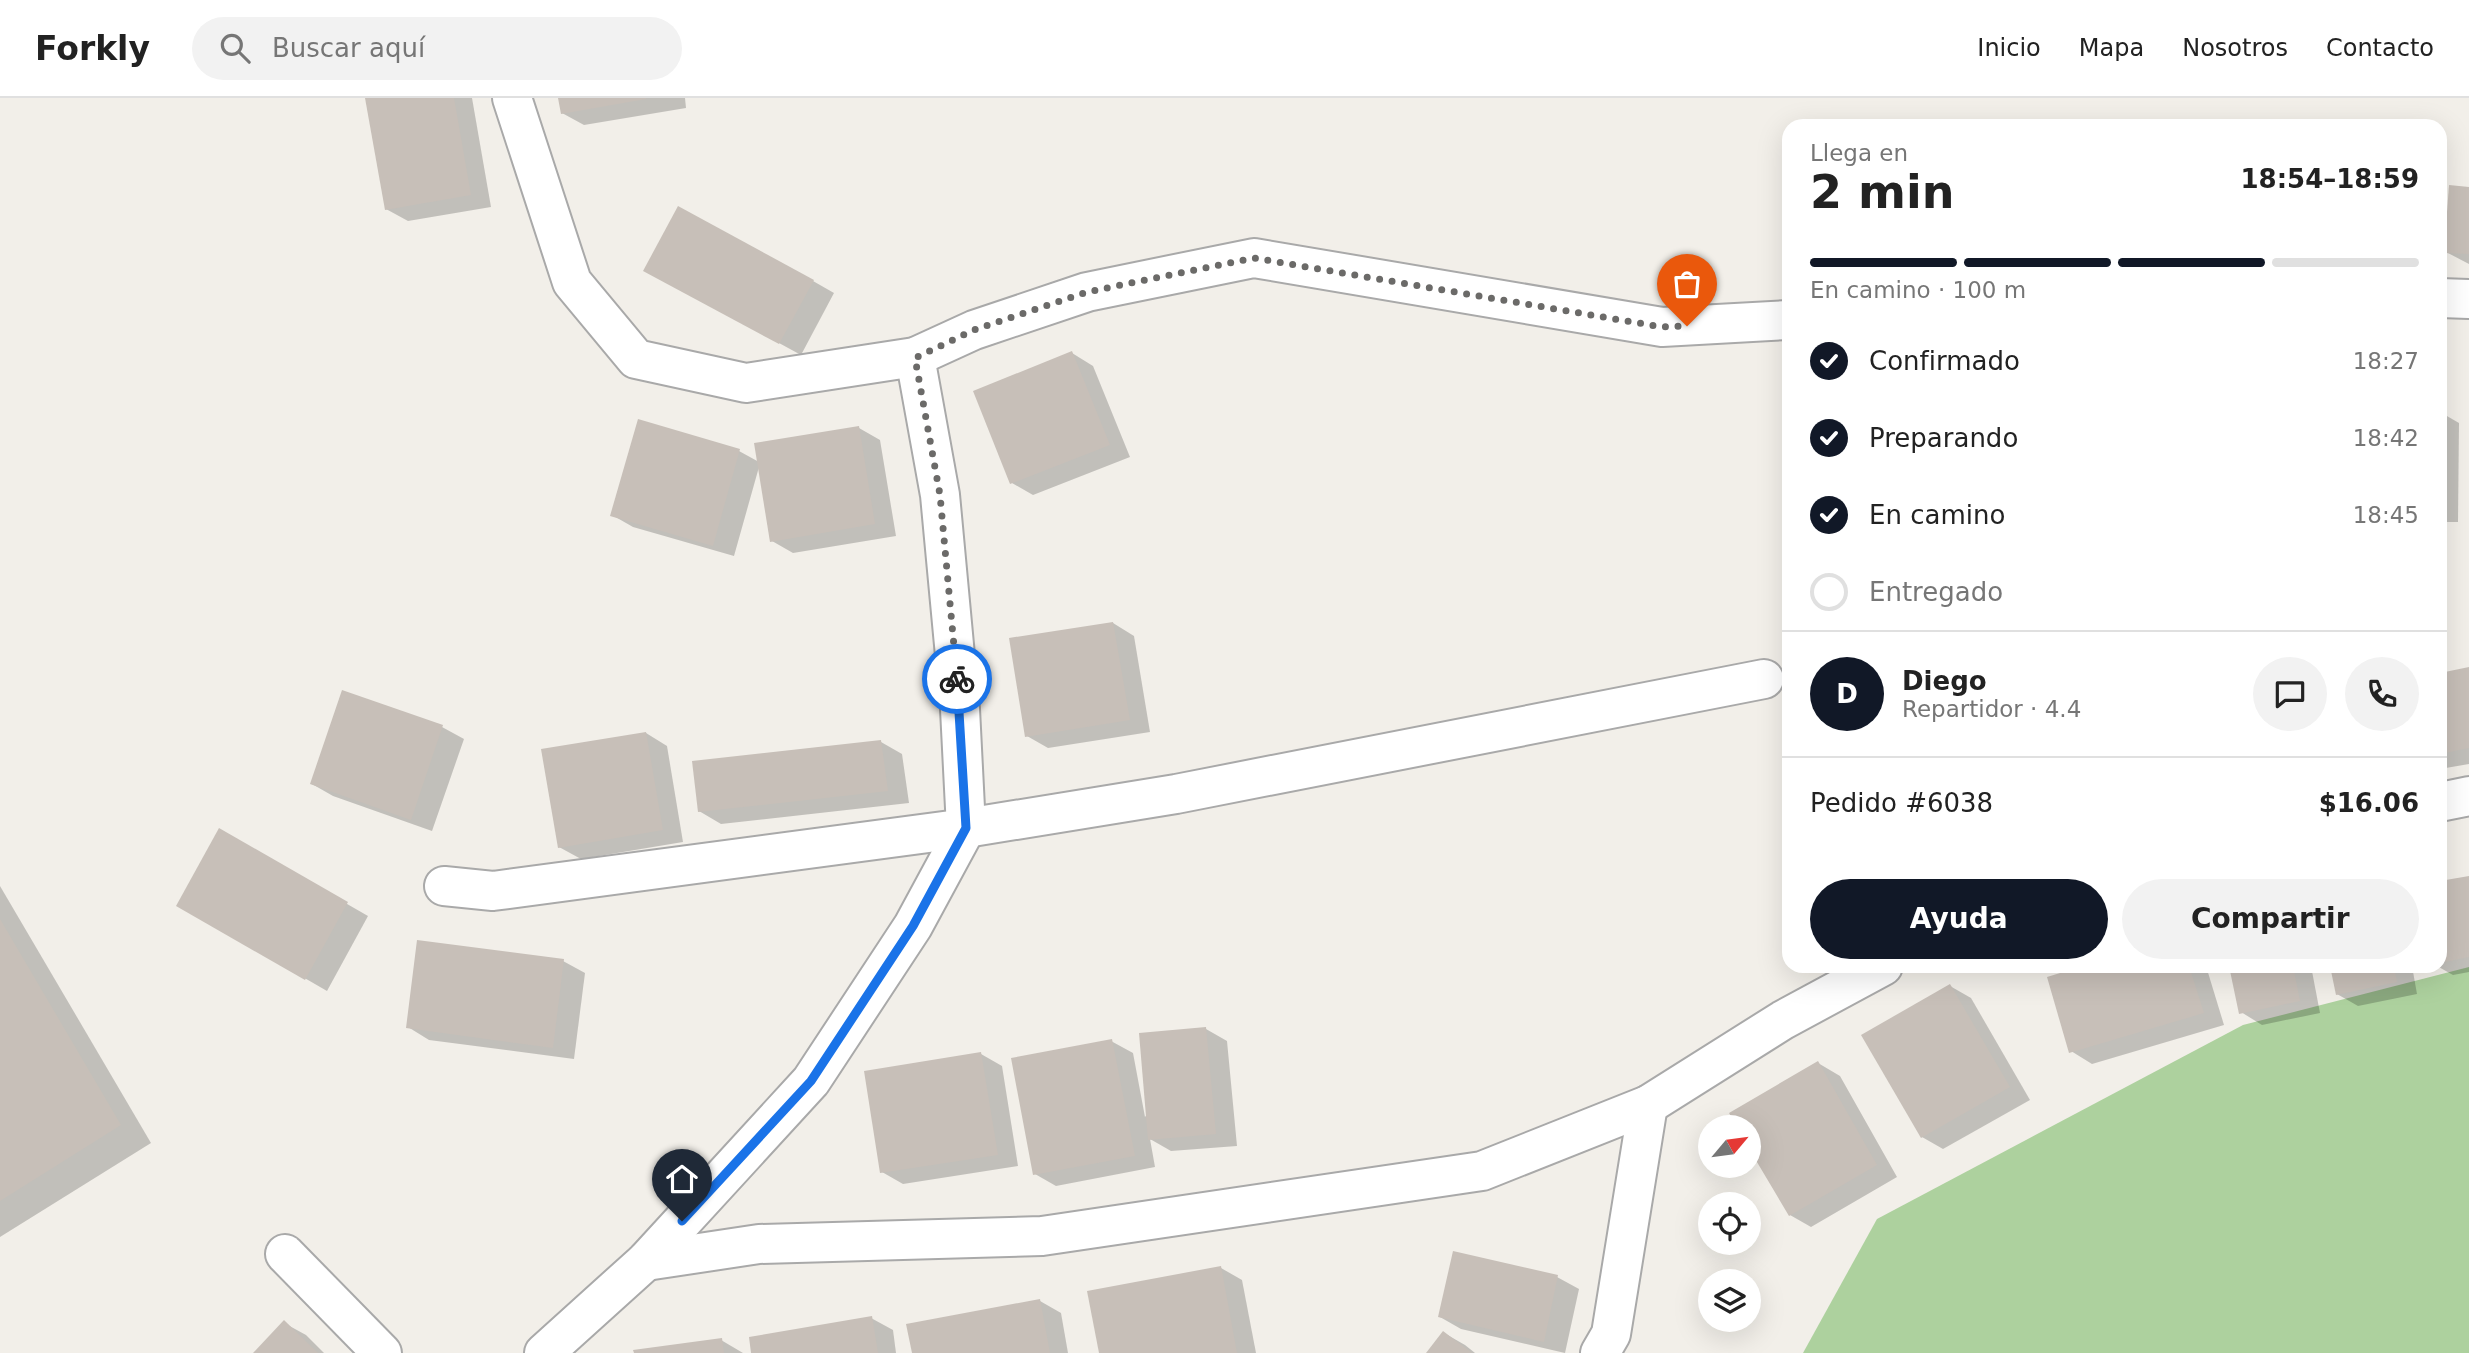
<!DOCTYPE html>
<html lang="es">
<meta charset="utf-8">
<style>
:root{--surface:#fff;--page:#f2f2f2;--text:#222;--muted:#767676;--line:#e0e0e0;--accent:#111827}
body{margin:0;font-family:"DejaVu Sans",sans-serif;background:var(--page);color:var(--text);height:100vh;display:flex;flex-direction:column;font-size:26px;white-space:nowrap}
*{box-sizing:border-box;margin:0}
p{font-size:23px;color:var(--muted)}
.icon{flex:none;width:38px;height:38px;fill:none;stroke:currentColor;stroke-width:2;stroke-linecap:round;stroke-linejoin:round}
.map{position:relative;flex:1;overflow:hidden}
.sheet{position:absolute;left:1782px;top:21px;width:665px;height:854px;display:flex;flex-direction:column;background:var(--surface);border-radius:21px;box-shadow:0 7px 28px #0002}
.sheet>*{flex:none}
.needle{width:46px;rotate:61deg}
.fabs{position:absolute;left:1698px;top:1017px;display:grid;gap:14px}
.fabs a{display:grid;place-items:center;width:63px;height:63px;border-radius:50%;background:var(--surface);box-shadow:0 7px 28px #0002;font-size:35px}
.pin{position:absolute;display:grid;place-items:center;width:60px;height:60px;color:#fff;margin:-72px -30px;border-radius:50% 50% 50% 0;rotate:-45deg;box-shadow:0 0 7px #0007}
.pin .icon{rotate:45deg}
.courier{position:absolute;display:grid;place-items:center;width:70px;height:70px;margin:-35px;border:5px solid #1a73e8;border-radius:50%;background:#fff;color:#222;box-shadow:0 2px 9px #0007}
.headline em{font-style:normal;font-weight:800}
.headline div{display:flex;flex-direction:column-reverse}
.headline{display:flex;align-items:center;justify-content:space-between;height:119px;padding:0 28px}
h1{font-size:46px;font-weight:800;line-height:52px}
.bar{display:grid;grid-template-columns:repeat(4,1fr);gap:10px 7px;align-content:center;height:84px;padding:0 28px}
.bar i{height:9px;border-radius:5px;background:var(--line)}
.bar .current{background:var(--accent)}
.bar p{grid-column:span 4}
.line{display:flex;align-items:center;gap:18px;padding:0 28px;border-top:2px solid var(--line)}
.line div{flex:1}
.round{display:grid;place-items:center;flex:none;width:74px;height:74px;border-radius:37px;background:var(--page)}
ol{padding:0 28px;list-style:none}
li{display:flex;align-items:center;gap:21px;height:77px}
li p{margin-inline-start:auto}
li .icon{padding:7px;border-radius:50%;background:var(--accent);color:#fff;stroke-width:4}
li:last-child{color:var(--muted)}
li i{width:38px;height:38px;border:4px solid var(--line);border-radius:50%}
.button{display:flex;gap:14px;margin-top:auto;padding:14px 28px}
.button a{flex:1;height:80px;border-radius:42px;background:var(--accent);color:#fff;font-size:28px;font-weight:800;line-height:80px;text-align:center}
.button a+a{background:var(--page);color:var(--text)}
header{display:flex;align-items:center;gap:42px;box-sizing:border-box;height:98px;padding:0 35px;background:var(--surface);border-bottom:2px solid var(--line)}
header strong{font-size:33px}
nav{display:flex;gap:38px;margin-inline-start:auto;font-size:24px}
.search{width:490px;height:63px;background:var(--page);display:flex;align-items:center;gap:18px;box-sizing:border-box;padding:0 24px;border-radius:38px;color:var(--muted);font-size:26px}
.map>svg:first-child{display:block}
.forest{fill:#add19e}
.shadow{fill:#0003}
.building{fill:#c7bfb8}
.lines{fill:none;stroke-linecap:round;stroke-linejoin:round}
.minor-casing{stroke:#a9a9a9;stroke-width:42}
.minor{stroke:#fff;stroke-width:38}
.done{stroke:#6b6a68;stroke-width:7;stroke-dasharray:0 12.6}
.route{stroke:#1a73e8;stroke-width:9}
</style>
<header>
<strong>Forkly</strong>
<div class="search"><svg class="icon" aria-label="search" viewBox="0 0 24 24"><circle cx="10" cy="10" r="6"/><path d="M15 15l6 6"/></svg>Buscar aquí</div>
<nav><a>Inicio</a><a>Mapa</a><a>Nosotros</a><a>Contacto</a></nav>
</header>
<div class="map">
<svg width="2469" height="1255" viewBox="0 0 2469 1255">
<rect width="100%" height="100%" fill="#f2efe9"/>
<polygon class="forest" points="2469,869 2469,1255 1803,1255 1877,1121 2243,927"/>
<g class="shadow">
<polygon points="367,0 472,0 491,109 408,123 386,111"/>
<polygon points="560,0 685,0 686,10 584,27 562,15"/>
<polygon points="2469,90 2469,166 2446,154"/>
<polygon points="813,183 834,195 801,257 667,184"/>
<polygon points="1072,255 1093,268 1130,359 1033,397 1012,385"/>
<polygon points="2440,314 2459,325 2458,424 2440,424"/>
<polygon points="859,330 880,342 896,438 793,455 772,443 759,369 734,458 633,429 612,417 739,353 759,364"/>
<polygon points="1113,525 1134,538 1150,634 1048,650 1027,638"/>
<polygon points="2469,570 2469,666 2440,671 2440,576"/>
<polygon points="442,629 464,641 432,733 333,698 312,686"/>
<polygon points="646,635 667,648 683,744 581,761 559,749"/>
<polygon points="881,644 902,656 909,705 721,726 699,713"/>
<polygon points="220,733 368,818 327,893 178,807"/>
<polygon points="2469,779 2469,874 2453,877 2437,868 2440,868 2440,785"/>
<polygon points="0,788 151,1045 0,1139"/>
<polygon points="563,863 585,875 574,961 429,942 408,929"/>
<polygon points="2089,868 2206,868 2224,927 2092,966 2071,953"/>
<polygon points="2231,868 2311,868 2320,915 2262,927 2241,914"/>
<polygon points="2331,868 2412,868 2417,896 2358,908 2337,896"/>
<polygon points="1950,888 1971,900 2030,1002 1943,1051 1922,1039"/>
<polygon points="1206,931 1227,943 1237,1048 1171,1053 1150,1041 1155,1069 1056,1088 1035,1076 1111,943 1133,955 1145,1019"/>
<polygon points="981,956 1002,968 1018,1068 903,1086 882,1074"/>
<polygon points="1818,965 1840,978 1897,1079 1811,1129 1790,1117 1748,1029 1739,1029"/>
<polygon points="1221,1170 1242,1182 1256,1255 1101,1255"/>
<polygon points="1557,1179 1579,1191 1565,1255 1461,1231 1440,1219"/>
<polygon points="1040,1203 1061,1215 1068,1255 913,1255"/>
<polygon points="871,1220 893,1232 896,1255 753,1255"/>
<polygon points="284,1225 306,1237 324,1255 255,1255"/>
<polygon points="1444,1235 1465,1247 1475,1255 1429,1255"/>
<polygon points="721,1242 743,1255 635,1255"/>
</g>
<g class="building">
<polygon points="365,0 454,0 471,97 385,112"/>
<polygon points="558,0 646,0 646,1 561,16"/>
<polygon points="2449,87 2469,89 2469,156 2444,155"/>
<polygon points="678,108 814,182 779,246 643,173"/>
<polygon points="1072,253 1110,347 1010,386 973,293"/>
<polygon points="638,321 740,351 713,448 610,418"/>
<polygon points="859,328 875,426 770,444 754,345"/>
<polygon points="1113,524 1130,622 1025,639 1009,540"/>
<polygon points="2469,569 2469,650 2440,656 2440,575"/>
<polygon points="342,592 443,627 411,722 310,686"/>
<polygon points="646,634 663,732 558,750 541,651"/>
<polygon points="881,642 888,693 698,714 692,663"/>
<polygon points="219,730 348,804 305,882 176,808"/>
<polygon points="2469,778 2469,859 2440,865 2440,783"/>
<polygon points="0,821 121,1027 0,1103"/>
<polygon points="417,842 564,861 553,950 406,930"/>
<polygon points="2083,868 2189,868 2204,915 2069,955 2047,879"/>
<polygon points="2229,868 2293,868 2300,903 2239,916"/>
<polygon points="2330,868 2394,868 2397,884 2336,897"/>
<polygon points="1950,886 2010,989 1921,1040 1861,937"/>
<polygon points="1206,929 1216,1036 1148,1042 1139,935"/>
<polygon points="1112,941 1135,1058 1033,1077 1011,960"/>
<polygon points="981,954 998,1057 880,1075 864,973"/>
<polygon points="1818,963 1877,1067 1789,1118 1748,1049 1748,1029 1737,1029 1729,1015"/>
<polygon points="1453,1153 1558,1177 1544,1244 1438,1219"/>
<polygon points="1221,1168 1237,1255 1099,1255 1087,1193"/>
<polygon points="1040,1201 1050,1255 912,1255 906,1226"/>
<polygon points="872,1218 878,1255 751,1255 749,1239"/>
<polygon points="284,1222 318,1255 253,1255"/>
<polygon points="1443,1233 1472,1255 1426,1255"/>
<polygon points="722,1240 724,1255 634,1255 633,1252"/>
</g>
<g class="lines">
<g class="minor-casing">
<g id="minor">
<polyline points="512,0 572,184 636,261 746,285 915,259 974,232 1087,194 1254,160 1662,229 1788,222"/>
<polyline points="2440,200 2469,201"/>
<polyline points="2440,704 2469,698"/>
<polyline points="444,788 493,793 966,730 1176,696 1764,581"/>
<polyline points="285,1156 382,1255"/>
<polyline points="646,1163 759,1146 1042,1138 1482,1073 1648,1007 1783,922 1883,868"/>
<polyline points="544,1255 646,1163 811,983 913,828 966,730 960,611 940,397 915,259"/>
<polyline points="1600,1255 1611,1236 1648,1007"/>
</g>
</g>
<use href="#minor" class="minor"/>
</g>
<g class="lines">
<polyline class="done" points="957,581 940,397 915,260 974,232 1087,194 1254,160 1662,229 1687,228"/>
<polyline class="route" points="682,1123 811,983 913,828 966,730 957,581"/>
</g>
</svg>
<div class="fabs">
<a><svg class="needle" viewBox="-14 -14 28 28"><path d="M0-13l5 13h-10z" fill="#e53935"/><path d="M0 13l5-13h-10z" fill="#767676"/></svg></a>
<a><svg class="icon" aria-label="locate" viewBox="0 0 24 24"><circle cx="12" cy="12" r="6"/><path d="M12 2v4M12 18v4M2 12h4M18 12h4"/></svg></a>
<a><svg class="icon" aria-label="layers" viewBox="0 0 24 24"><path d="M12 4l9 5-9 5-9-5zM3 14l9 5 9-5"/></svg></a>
</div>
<div class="pin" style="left:1687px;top:228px;background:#ea580c"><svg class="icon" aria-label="bag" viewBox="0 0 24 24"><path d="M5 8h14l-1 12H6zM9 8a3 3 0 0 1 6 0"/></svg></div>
<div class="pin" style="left:682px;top:1123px;background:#1f2937"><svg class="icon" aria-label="home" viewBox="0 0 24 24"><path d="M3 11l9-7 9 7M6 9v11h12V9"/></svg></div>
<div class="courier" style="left:957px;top:581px"><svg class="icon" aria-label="bike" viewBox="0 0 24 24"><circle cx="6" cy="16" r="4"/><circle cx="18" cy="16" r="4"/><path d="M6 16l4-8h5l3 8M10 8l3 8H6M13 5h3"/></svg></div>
<section class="sheet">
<div class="headline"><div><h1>2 min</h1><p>Llega en</p></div><em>18:54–18:59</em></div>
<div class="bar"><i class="current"></i><i class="current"></i><i class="current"></i><i></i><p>En camino · 100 m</p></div>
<ol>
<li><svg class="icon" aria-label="check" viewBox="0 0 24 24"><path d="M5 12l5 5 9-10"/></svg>Confirmado<p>18:27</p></li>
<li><svg class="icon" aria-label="check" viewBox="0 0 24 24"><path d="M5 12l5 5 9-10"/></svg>Preparando<p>18:42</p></li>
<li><svg class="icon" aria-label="check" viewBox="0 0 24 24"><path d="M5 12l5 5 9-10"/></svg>En camino<p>18:45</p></li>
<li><i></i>Entregado</li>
</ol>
<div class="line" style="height:126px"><b class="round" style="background:var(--accent);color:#fff">D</b><div><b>Diego</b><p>Repartidor · 4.4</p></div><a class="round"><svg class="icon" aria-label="chat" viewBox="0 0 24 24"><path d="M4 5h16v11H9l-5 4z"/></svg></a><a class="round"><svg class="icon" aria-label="phone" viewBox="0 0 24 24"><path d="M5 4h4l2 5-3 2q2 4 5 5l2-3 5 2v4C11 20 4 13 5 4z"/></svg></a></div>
<div class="line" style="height:91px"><div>Pedido #6038</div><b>$16.06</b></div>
<div class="button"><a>Ayuda</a><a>Compartir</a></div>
</section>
</div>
